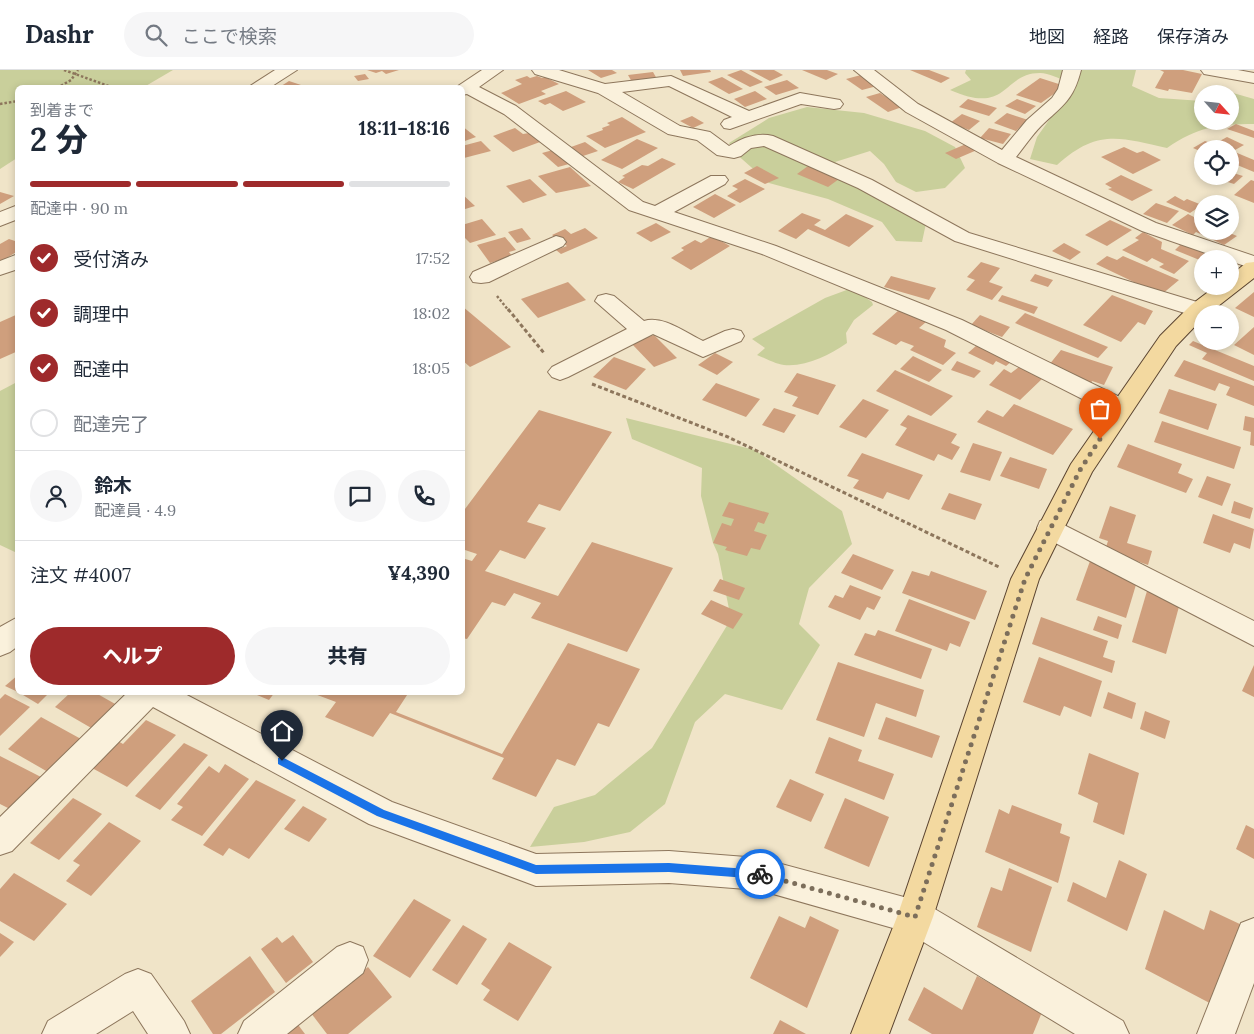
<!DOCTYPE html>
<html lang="ja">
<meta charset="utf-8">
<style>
:root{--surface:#fff;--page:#f6f6f7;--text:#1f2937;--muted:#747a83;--line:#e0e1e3;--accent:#9e2a2b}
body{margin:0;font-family:Lora,"Noto Sans JP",serif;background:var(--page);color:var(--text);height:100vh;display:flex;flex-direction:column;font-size:19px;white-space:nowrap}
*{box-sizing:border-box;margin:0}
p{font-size:16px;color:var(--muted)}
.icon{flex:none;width:28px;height:28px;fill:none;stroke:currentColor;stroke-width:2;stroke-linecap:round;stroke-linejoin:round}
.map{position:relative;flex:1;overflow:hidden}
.side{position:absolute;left:15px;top:15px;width:450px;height:610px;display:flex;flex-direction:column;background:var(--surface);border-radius:8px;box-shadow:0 2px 8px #0003}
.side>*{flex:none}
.needle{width:32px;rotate:117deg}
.controls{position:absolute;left:1194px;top:15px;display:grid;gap:10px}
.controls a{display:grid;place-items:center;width:45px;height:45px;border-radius:50%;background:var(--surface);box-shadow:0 2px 8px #0003;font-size:25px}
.pin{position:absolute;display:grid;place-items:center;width:42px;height:42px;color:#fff;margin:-51px -21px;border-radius:50% 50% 50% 0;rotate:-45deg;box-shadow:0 0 5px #0007}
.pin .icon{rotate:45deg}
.courier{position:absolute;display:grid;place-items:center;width:50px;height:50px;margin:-25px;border:4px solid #1a73e8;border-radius:50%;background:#fff;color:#222;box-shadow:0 1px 6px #0007}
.overview em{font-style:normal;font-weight:800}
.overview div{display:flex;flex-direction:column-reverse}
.overview{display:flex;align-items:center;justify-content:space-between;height:85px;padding:0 15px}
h1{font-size:32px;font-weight:800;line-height:38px}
.bar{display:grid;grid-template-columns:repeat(4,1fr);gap:8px 5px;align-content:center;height:60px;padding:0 15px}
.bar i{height:6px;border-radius:4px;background:var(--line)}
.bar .current{background:var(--accent)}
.bar p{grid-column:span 4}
.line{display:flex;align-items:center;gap:12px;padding:0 15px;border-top:1px solid var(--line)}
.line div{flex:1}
.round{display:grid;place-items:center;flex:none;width:52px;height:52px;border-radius:26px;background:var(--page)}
ol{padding:0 15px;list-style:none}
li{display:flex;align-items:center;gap:15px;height:55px}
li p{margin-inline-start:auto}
li .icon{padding:5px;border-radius:50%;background:var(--accent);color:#fff;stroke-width:4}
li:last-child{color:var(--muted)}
li i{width:28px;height:28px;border:2px solid var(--line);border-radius:50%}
.action{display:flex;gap:10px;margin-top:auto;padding:10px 15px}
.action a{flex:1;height:58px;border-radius:30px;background:var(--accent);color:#fff;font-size:20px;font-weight:800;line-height:58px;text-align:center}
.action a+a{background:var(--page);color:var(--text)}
header{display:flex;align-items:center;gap:30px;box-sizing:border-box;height:70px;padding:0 25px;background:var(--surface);border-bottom:1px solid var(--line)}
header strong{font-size:24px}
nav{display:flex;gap:28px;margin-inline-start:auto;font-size:18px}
.search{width:350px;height:45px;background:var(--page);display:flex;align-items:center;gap:12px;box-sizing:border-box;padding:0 18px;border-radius:28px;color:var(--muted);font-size:19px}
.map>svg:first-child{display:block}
.green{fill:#c9cf9b}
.building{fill:#cf9f7d}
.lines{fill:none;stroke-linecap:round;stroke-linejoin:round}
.minor-casing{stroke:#8d765c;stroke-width:2}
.major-casing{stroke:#5b4430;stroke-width:2}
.path-far1{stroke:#8d765c;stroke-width:2.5;stroke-dasharray:2.5 2;stroke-linecap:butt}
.path{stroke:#8d765c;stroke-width:3;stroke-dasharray:4 2.5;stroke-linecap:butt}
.minor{fill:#faf1dc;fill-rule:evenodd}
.major{fill:#f3d9a0;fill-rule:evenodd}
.route{fill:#1a73e8}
.done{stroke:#7c6e5b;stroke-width:5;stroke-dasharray:0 9}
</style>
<header>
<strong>Dashr</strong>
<div class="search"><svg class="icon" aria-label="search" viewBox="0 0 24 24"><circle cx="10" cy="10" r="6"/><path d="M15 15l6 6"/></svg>ここで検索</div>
<nav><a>地図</a><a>経路</a><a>保存済み</a></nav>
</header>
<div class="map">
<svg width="1254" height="964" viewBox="0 0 1254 964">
<rect width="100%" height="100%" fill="#f0e4c8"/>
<g class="green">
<polygon points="0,0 173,0 144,17 18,18 17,88 0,99"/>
<path d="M966,0H1136L1132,16L1159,28L1202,31V51H1230L1229,24L1233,23L1254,29V54C1218,54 1197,57 1167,78C1119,67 1097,59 1057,95L1030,89L1037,67L1069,22L1067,11C1059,9 1049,3 1040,3C1002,3 1009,46 950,20L971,10L965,3Z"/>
<polygon points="807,37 864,43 925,61 955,77 965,98 945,118 916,122 896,112 884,94 870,81 835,92 928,144 922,172 896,171 882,152 828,129 769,113 734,82 729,73 769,48"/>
<path d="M852,218L872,232L873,235L854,250L846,263L847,273C829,285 807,297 784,295C775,294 765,288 757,285L765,278L752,269L825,228Z"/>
<polygon points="17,312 17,483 0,475 0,321"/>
<polygon points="626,348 755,380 842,441 852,474 809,518 799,554 820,575 782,640 725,624 695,652 665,734 630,762 584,772 530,777 554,737 595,725 652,678 731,549 718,484 713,473 701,426 702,398 632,369"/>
</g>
<g class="building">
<polygon points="367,0 399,0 386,4 382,1 376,3"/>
<polygon points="588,0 612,0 617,3 601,8"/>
<polygon points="680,0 710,0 711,2 683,6"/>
<polygon points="741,0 763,12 750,17 727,5"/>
<polygon points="749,0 774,0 783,5 770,11"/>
<polygon points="802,0 827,0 838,4 826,10"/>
<polygon points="910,0 929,0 950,8 941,13"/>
<polygon points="1160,0 1183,0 1202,4 1192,23 1169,19 1168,21 1155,18 1164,2"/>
<polygon points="653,2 657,9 632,12 628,5"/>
<polygon points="365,4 369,9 358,11 354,6"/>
<polygon points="861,5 877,16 862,20 846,9"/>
<polygon points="527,6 530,8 537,6 542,8 545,7 559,14 541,21 546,24 519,34 501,23 522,14 515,10"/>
<polygon points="722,7 743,19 729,24 708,12"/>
<polygon points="1040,8 1065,16 1041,33 1016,25"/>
<polygon points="787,10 799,18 776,25 764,17"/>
<polygon points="289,11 304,16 278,18"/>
<polygon points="566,21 586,32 563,41 550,33 545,35 538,31"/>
<polygon points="755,21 767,29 745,37 734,29"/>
<polygon points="880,23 902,37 888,42 866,27"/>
<polygon points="968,29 997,38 989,46 959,37"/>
<polygon points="1017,29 1036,36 1025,44 1005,36"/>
<polygon points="1007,43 1028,50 1016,61 994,53"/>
<polygon points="962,44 980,51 969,60 950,53"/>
<polygon points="692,46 704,53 693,58 680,51"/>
<polygon points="622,47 646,62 605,78 586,66 603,60 602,58 610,55 607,53"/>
<polygon points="1236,54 1254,61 1254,68 1227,59"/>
<polygon points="462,56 476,67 462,72"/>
<polygon points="515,58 523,64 529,63 540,72 513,82 493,66"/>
<polygon points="989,58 1011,64 1003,74 980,68"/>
<polygon points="1227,67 1244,75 1235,80 1218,72"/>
<polygon points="637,69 658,78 622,99 601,90"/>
<polygon points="481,71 491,81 464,88 462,87 462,76"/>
<polygon points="1205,71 1216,75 1210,79 1202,79 1202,82 1193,78"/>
<polygon points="585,72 598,81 583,86 571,77"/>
<polygon points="966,74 977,80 956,89 945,83"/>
<polygon points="1124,77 1137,83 1143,81 1161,90 1133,104 1101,87"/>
<polygon points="553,80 569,94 558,97 542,83"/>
<polygon points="1230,80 1254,90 1254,102 1230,92"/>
<polygon points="662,88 676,94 633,119 618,112 625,107 622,106 642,95 648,96"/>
<polygon points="757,96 779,108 765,114 744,103"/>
<polygon points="808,96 839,109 828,117 797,104"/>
<polygon points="570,97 591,116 556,123 538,106"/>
<polygon points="1230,102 1243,106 1234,114 1212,107 1230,106"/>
<polygon points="1121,105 1153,120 1132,131 1108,119 1112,118 1105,114"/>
<polygon points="530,109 547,125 523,133 506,116"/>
<polygon points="745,109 765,119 740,133 727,126 738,119 732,116"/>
<polygon points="1251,110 1254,111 1254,133 1234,125"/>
<polygon points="0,122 14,126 0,134"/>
<polygon points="462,124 475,136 462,140"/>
<polygon points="715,124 736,135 714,148 693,137"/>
<polygon points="1175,126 1184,131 1187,129 1202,135 1190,143 1166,132"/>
<polygon points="1156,133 1179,141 1167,153 1143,144"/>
<polygon points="802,143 821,150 814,155 825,160 846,144 874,156 849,177 808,159 796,169 778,161"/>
<polygon points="1188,144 1202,151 1202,161 1225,161 1237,166 1224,175 1196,162 1193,165 1172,155"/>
<polygon points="482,149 496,165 470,173 462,165 462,155"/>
<polygon points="1110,150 1132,160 1107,176 1085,165"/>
<polygon points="656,153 671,162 651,172 636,163"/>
<polygon points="522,158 531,169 517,173 508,162"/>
<polygon points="585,158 598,168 561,184 556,180 567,176 552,165 565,159 571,164"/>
<polygon points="1143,162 1162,172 1161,179 1189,191 1174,204 1159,197 1164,194 1152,188 1147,192 1122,180 1139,170 1135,168"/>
<polygon points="712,166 730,176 691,200 671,188 684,180 681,178 695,170 701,173"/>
<polygon points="505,167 516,180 509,182 512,186 490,193 477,175"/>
<polygon points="9,169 18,172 18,181 0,192 0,174"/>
<polygon points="1064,173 1081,182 1070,190 1052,181"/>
<polygon points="1181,174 1228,189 1202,189 1202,191 1175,180"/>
<polygon points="1107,186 1117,190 1123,186 1179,210 1161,225 1096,194"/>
<polygon points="981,192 1000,198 989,212 1003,217 992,230 966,220 975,210 967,207"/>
<polygon points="1035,204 1053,210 1048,217 1030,211"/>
<polygon points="891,206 936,218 929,230 884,217"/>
<polygon points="568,212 586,230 538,248 521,229"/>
<polygon points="1254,222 1254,247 1235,238"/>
<polygon points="1002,225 1038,237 1034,244 998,231"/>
<polygon points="1112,225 1153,241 1145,255 1138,252 1121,272 1083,255"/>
<polygon points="462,236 511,277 470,297 462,290"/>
<polygon points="899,240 926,252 919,258 946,270 944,277 956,283 943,295 910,280 914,276 901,271 896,275 872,264"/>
<polygon points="1025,243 1108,277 1098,288 1015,253"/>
<polygon points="18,244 18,281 0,289 0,252"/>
<polygon points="980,245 1010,257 1002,267 971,255"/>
<polygon points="1254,257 1254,285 1234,275"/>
<polygon points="654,265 677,288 654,297 631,273"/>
<polygon points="1193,271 1254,296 1254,311 1202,289 1207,283 1189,275"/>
<polygon points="977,275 1012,291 1006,296 996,291 993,295 968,283"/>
<polygon points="1061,280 1113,297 1104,315 1092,311 1090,316 1049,295"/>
<polygon points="715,283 733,292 717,305 698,295"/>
<polygon points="913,286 942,300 929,312 900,299"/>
<polygon points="614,287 646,299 626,320 593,307"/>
<polygon points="1184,290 1254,316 1254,336 1226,325 1230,317 1219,313 1215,321 1174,306"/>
<polygon points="957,291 981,301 974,308 951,300"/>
<polygon points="1019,297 1043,308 1020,330 989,315 1004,299 1011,303"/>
<polygon points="895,300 953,326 931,346 876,321"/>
<polygon points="797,303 836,315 818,345 792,336 798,327 784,322"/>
<polygon points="716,313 760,329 746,347 702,330"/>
<polygon points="1169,319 1217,334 1208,360 1159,343"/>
<polygon points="863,329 889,340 866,368 839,357"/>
<polygon points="1014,334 1073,359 1053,385 977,352 987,340 1003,347"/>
<polygon points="774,338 796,345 784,363 762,355"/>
<polygon points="539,340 612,362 560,441 539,434 527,452 546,458 525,489 500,480 485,501 558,526 592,472 673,498 627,582 531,548 541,533 514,523 505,536 492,532 467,569 462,568 462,488 472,491 477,484 462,479 462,443"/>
<polygon points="908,345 957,364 951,373 960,377 952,390 938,384 934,391 895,375 907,358 900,355"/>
<polygon points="1245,346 1254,348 1254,376 1250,375 1251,362 1243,360"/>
<polygon points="1162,351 1241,377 1234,399 1154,372"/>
<polygon points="973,373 1002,382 990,411 960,402"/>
<polygon points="1128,374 1182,394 1178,403 1193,409 1186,423 1117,397"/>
<polygon points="862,383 923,405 909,430 887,422 883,429 853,418 859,410 847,406"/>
<polygon points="1010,387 1047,399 1039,419 1000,406"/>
<polygon points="1207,406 1231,414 1222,436 1198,427"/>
<polygon points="949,423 982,434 975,450 941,439"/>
<polygon points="1234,431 1253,438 1250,449 1231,443"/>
<polygon points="729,432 769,443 764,454 758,452 754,461 767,465 760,480 751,478 747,486 725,480 727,477 713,473 722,453 731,456 734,449 722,446"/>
<polygon points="1110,436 1136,445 1127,473 1152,481 1148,495 1105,480 1108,471 1099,468"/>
<polygon points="1213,444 1254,459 1250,479 1234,473 1230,483 1203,473"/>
<polygon points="853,484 894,500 882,520 841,503"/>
<polygon points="1090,491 1138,508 1126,548 1076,530"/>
<polygon points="912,501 929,506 931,501 987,521 975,550 902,523"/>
<polygon points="720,509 745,518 739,530 713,521"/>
<polygon points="850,515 881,527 874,540 867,537 860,550 828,537 835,525 843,528"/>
<polygon points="1147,521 1180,533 1166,584 1132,572"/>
<polygon points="909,529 970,552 960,577 950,573 947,581 895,561"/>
<polygon points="711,530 743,544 733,559 701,544"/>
<polygon points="1098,546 1122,555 1118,569 1093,560"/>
<polygon points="1041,547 1108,571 1103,587 1115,591 1112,603 1032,574"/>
<polygon points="878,560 932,579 921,609 854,585 865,563 875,566"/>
<polygon points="568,573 640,599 609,657 598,653 575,696 557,689 536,727 492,709 504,688 390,643 373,667 325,647 336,632 312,623 409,622 396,642 502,684"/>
<polygon points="1039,587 1102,611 1091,647 1064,636 1060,646 1023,632"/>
<polygon points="838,592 924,620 916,647 876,633 864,667 816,650"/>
<polygon points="1254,595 1254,627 1242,621"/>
<polygon points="18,605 18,622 5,616"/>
<polygon points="18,622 50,622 38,634"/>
<polygon points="71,622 94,622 117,635 93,659 55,637"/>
<polygon points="250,622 275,622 269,630"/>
<polygon points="1108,622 1136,633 1132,649 1103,638"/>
<polygon points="5,624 30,637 0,666 0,629"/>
<polygon points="1145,641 1170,651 1165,669 1140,659"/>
<polygon points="41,647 81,669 48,702 8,679"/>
<polygon points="886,647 940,666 932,688 878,669"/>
<polygon points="146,650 176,665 127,717 92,698 118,671 123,674"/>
<polygon points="829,667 862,680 858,691 894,704 884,730 815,703"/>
<polygon points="184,673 208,685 160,740 135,726"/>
<polygon points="1089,683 1139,703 1124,765 1093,752 1098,733 1078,724"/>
<polygon points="0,686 41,707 10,739 0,734"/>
<polygon points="225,694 249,709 202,766 171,750 183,737 177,734 209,696 219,703"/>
<polygon points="790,709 824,724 811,752 776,737"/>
<polygon points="256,710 296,730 249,789 229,778 223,786 203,775"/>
<polygon points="73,728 102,744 59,790 30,773"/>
<polygon points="845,728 889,747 869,797 824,778"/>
<polygon points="1012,735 1062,754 1060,763 1070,767 1058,813 985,782 999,739 1009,744"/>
<polygon points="303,736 327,749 309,772 284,759"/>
<polygon points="109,752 141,771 91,826 66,811 80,795 73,791"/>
<polygon points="1246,755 1254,759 1254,789 1236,779"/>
<polygon points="1119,790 1147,804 1127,861 1067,831 1073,812 1106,828"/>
<polygon points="1009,798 1052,817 1031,882 977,857 991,817 1002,821"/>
<polygon points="14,803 67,834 34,871 0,851 0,819"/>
<polygon points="414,829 451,850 410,908 373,886"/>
<polygon points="1164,840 1204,860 1210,840 1244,856 1221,939 1145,899"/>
<polygon points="779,846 805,858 810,846 839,860 807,938 750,908"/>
<polygon points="463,855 487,869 457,915 432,900"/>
<polygon points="0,863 14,872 0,887"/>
<polygon points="293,865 313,892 286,913 261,879 277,867 282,873"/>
<polygon points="509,872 552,897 518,951 483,930 490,920 481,914"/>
<polygon points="250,886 275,922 221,964 213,964 191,931"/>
<polygon points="368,897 392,927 348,964 327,964 311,943"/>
<polygon points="977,906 1042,942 1033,964 932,964 908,950 924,917 962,940"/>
<polygon points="780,950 806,964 773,964"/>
<polygon points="296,952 305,964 281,964"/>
</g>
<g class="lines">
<g class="minor-casing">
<g id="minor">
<polygon points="275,0 297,0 269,18 247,18"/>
<polygon points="482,0 503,0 479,17 516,36 643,132 655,136 711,106 725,106 728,110 725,114 674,142 776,176 962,250 1130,332 1133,338 1130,344 1121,346 1112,344 946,260 762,184 629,140 504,44 467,24 462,25 462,18 455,18"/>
<path d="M532,0H559L605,14L671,6L749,41L800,23L840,30L843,34L840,38L834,39L801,34L730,59L724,58L721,54L724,50L732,47L669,16L622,22L680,56L710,62L729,76C742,68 757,62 773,66L872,110L969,163L1207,235L1210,240L1202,246L1191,245L955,171L858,118L764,76L751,78L741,86L734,88L717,85L697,70L668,64L598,23L535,4Z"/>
<path d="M854,0H874L918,34L1002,80L1027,50L1052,28L1058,19L1063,0H1081C1073,31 1063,35 1041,56C1032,65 1024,77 1016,87L1156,153L1254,186V199L1230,191V189H1223L1142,161L998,93L906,42Z"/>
<polygon points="1201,0 1238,0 1254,3 1254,13 1204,4"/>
<polygon points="18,135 18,149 0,156 0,142"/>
<polygon points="556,166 563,168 566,172 563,176 489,212 481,213 473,212 470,207 473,202"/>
<polygon points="18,184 18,199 0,205 0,191"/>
<path d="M606,224L614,226L644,251C663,245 686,263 703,271L725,261L733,259L741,261L744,266L741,271L703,287L653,264L568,307L560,310L552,307L548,302L552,297L627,259L595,231L598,226Z"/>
<polygon points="1050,448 1254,551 1254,576 1040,465 1037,458 1040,451"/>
<polygon points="16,548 18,576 10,582 0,586 0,557"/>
<polygon points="128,622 181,622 392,732 536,784 669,781 759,788 915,830 928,835 1123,951 1129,964 1075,964 907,862 759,820 669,813 536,816 369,754 153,637 12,781 0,785 0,747"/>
<polygon points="1254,848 1254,913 1235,964 1197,964 1241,853"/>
<polygon points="350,872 363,877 368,890 363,903 287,964 238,964 244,951 337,877"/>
<polygon points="138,899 151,904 184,951 190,964 148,964 133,941 96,964 42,964 48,951 125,904"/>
</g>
</g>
<g class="major-casing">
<polygon id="major" points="1254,192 1254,208 1208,244 1202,244 1202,249 1176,276 1092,402 1039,509 933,847 889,964 851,964 897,847 1011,509 1071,394 1160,266 1191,235 1216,216 1230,216 1230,206 1246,193"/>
</g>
<g class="path-far1">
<polyline points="64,0 114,18"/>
<polyline points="57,18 71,10 78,0"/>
<polyline points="0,34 18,31"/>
<polyline points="497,226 509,241"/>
</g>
<g class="path">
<polyline points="508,239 544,283"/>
<polyline points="592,314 728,367 999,497"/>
</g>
<use href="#minor" class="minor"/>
<use href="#major" class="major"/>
</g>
<polygon class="route" points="282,687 384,740 536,795 669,793 760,800 766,804 760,809 669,802 536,804 377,746 278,694 278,688"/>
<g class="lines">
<polyline class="done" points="760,804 915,847 1025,509 1080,400 1100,369"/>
</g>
</svg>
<div class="controls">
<a><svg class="needle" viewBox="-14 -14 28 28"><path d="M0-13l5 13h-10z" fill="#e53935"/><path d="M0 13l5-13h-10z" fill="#747a83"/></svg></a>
<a><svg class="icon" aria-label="locate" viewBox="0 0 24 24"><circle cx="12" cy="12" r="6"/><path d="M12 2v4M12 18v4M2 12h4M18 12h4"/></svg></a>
<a><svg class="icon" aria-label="layers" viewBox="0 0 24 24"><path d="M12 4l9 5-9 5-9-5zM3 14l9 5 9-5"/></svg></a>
<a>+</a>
<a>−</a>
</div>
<div class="pin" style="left:1100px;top:369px;background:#ea580c"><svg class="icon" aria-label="bag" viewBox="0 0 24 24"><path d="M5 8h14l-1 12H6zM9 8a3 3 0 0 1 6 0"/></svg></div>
<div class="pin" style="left:282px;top:691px;background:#1f2937"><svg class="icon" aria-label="home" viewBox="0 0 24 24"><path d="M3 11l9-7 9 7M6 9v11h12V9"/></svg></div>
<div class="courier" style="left:760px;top:804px"><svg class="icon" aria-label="bike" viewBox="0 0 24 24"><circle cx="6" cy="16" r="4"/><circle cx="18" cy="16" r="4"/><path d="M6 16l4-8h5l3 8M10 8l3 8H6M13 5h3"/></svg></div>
<section class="side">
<div class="overview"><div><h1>2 分</h1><p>到着まで</p></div><em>18:11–18:16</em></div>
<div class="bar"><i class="current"></i><i class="current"></i><i class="current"></i><i></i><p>配達中 · 90 m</p></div>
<ol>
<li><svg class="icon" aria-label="check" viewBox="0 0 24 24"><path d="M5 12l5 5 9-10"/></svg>受付済み<p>17:52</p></li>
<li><svg class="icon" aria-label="check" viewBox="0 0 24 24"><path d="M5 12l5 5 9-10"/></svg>調理中<p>18:02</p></li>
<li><svg class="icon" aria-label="check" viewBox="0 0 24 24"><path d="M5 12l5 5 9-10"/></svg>配達中<p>18:05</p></li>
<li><i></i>配達完了</li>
</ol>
<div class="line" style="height:90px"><a class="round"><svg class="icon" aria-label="person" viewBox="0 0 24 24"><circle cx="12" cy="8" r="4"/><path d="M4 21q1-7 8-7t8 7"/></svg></a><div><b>鈴木</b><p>配達員 · 4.9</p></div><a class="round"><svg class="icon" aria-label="chat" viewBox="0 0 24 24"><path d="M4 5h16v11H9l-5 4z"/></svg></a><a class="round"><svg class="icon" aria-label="phone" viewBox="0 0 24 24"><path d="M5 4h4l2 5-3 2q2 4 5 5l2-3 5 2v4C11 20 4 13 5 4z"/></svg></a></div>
<div class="line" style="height:65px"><div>注文 #4007</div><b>¥4,390</b></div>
<div class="action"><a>ヘルプ</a><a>共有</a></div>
</section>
</div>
